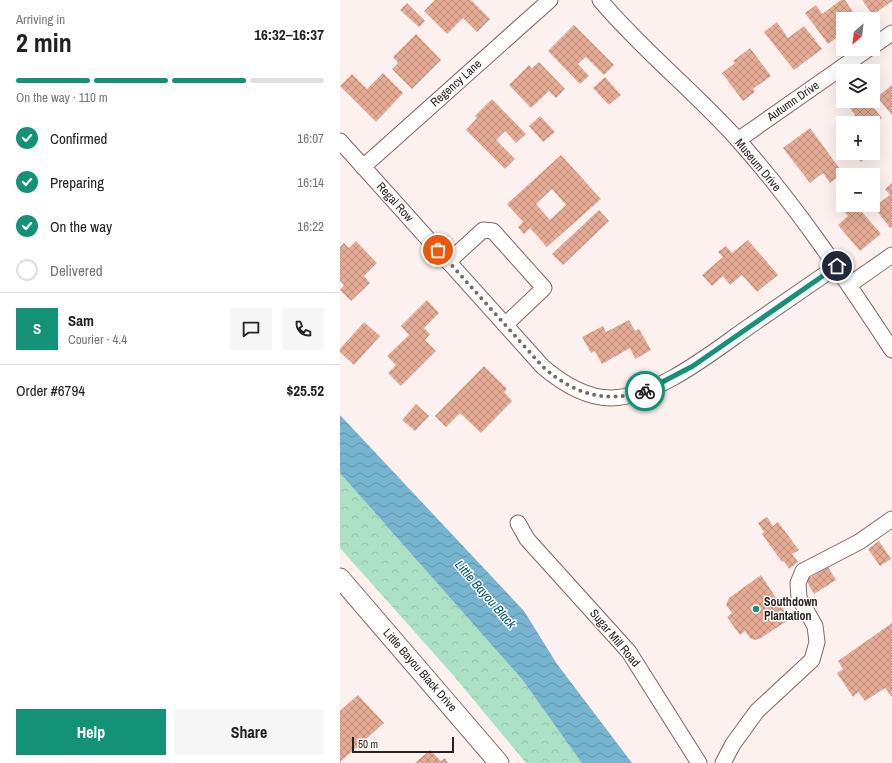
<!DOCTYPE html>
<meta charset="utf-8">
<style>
:root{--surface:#fff;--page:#f6f6f6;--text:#222;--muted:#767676;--line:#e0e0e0;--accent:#149278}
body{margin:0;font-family:"Archivo Narrow",sans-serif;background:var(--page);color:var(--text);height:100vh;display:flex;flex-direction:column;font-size:15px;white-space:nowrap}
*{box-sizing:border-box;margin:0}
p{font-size:13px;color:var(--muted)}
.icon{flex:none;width:22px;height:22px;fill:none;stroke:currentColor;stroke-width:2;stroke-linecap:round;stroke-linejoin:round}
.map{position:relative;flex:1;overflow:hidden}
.drawer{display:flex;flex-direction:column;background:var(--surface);width:340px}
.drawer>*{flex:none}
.needle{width:26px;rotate:208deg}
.fabs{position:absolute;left:496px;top:12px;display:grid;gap:8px}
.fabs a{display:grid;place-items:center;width:44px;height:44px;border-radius:0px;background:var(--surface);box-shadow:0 4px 16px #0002;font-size:20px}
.scale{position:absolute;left:12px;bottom:10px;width:102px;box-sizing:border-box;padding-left:4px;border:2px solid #2a211e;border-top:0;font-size:11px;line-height:14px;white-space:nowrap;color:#2a211e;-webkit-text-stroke:3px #fff;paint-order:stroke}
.pin{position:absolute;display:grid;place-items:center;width:34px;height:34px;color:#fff;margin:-17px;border:2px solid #fff;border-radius:50%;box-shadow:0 1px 4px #0007}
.courier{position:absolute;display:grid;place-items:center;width:40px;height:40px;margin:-20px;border:3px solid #149278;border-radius:50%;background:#fff;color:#222;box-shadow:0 1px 5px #0007}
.summary em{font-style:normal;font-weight:800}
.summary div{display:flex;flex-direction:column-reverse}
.summary{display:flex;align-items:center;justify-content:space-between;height:68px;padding:0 16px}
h1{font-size:26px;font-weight:800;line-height:30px}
.bar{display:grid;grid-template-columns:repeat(4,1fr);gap:6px 4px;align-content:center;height:48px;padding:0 16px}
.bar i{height:5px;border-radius:3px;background:var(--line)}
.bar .active{background:var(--accent)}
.bar p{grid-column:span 4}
.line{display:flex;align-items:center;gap:10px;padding:0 16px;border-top:1px solid var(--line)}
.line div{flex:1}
.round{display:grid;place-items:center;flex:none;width:42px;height:42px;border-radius:0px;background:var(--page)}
ol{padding:0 16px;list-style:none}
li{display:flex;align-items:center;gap:12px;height:44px}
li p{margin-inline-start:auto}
li .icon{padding:4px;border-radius:50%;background:var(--accent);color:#fff;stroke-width:4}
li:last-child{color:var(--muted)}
li i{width:22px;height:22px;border:2px solid var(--line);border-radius:50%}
.button{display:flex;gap:8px;margin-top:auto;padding:8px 16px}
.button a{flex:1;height:46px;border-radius:0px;background:var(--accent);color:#fff;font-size:16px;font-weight:800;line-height:46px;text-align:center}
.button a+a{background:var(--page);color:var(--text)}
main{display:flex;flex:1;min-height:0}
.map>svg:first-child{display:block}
.forest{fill:url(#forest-crowns)}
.water{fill:url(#water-waves)}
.building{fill:url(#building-cross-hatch);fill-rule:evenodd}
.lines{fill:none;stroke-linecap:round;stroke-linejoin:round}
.minor-casing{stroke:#7e6860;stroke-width:17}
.major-casing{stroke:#7e6860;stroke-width:21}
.minor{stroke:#fff;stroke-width:15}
.major{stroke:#fff;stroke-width:19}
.done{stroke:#746a67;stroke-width:4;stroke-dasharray:0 7.2}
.route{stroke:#149278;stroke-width:5}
.poi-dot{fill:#149278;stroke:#fff;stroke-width:1.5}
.labels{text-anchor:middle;stroke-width:3;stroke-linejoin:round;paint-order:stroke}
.street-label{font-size:12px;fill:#2a211e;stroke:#fff}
.poi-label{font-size:12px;font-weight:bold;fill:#2a211e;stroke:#fff;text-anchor:start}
.water-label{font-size:13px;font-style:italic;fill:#005a75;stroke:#fff}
</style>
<main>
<section class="drawer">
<div class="summary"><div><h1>2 min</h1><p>Arriving in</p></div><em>16:32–16:37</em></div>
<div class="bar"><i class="active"></i><i class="active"></i><i class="active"></i><i></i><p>On the way · 110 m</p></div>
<ol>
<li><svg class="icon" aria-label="check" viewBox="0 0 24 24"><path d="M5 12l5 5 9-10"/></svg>Confirmed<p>16:07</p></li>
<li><svg class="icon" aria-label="check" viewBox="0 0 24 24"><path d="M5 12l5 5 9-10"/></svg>Preparing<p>16:14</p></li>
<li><svg class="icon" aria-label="check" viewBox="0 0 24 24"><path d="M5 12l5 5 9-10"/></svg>On the way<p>16:22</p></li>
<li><i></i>Delivered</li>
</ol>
<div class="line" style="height:72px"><b class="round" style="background:var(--accent);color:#fff">S</b><div><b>Sam</b><p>Courier · 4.4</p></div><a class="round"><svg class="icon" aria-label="chat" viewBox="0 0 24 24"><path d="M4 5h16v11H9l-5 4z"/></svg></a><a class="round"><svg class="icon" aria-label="phone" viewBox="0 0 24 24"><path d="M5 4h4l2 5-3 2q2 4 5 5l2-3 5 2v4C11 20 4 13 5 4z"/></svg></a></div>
<div class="line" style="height:52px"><div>Order #6794</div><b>$25.52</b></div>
<div class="button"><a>Help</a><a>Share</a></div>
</section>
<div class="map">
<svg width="552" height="763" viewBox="0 0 552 763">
<defs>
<pattern id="forest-crowns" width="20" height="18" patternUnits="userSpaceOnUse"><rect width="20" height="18" fill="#ade1c6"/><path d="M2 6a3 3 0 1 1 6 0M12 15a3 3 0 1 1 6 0" fill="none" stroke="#95c1aa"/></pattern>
<pattern id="water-waves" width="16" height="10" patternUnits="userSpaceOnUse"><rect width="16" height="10" fill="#76b4cf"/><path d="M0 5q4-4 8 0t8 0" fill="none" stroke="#6192a7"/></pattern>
<pattern id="building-cross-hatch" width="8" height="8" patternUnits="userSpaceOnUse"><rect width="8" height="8" fill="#e5ab95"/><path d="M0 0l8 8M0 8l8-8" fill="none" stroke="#ba8b79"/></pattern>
</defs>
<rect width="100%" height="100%" fill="#fcf1ee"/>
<polygon class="forest" points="0,463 157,639 248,763 186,763 113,675 0,548"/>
<polygon class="water" points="0,415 184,611 217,664 292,763 242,763 182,679 0,473"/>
<g class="building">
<polygon points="95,0 131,0 150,19 137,32 123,18 107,34 84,11"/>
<polygon points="501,0 505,0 518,19 503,19 503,33 488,44 465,13 476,5 482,14"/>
<polygon points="522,0 552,0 552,1 533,15"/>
<polygon points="67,3 85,21 79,27 60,10"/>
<polygon points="437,22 448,38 464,26 482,49 454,70 424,32"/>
<polygon points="234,25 274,65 264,75 246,57 238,64 249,76 240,84 208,51"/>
<polygon points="76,34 101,60 72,89 52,69 58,63 53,57"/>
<polygon points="410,48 431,76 413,89 415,92 403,101 382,73 395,63 393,61"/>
<polygon points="199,62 225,89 216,98 209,91 191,108 169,85 189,65 192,68"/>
<polygon points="43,73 63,93 36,122 0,86 12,74 27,89"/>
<polygon points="265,77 281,95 269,105 253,88"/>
<polygon points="552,85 552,115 537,97"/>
<polygon points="152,99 186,134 176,143 165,131 156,140 175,159 165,169 126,130 137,118 135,116"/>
<polygon points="510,101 528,101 542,118 533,126 533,123 505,123 515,115 507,104"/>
<polygon points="200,116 215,132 203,142 189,126"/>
<polygon points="503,125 503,140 496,131"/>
<polygon points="470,128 503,173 490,183 483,173 470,183 443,148"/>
<polygon points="533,139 539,147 533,152"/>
<polygon points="514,153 532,153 521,162"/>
<path d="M221,155L261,199L207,247L190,228L184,234L178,227L183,222L167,204ZM212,189L226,205L210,220L196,204Z"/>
<polygon points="552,183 552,227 550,228 534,207 550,195 545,189"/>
<polygon points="513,205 516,205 541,234 520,251 498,225 508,216 505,212"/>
<polygon points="259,210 269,221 223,265 212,254"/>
<polygon points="408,240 438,275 417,292 402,275 390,285 383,276 372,286 362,275 383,257 378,252 386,246 392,253"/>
<polygon points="16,241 37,263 24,276 30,283 11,301 0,290 4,285 0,281 0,247 4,243 9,248"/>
<polygon points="87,300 99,313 84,328 90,334 85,340 96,351 61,386 48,373 56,365 47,356 69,335 61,326"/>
<polygon points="289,320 295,331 299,329 311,350 295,359 290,348 262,364 255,351 251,353 242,337 263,326 266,332"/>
<polygon points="24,322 40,336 14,365 0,352 0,349"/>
<polygon points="144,366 167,389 164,392 172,401 141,433 120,413 106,427 95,416"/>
<polygon points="76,404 89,416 75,431 62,420"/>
<polygon points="427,517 433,526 438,522 459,550 452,554 458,562 449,569 444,561 442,562 422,534 424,532 418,523"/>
<polygon points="539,541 551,559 540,566 528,549"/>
<polygon points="488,567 496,580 474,594 466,580"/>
<polygon points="421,575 450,619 421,638 415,640 410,638 405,631 400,635 387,617 392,613 386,605 389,598"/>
<polygon points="552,623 552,697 545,688 525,701 518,692 513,697 497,673 503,669 498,661"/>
<polygon points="18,695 44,723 0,762 0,711"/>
<polygon points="90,750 101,761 105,758 108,763 75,763"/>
</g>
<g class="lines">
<g class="minor-casing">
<g id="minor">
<path d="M260,0C302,50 354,91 398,140C456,205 504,277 552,350"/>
<polyline points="533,46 552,33"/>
<polyline points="398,140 528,49"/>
<path d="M0,141L203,367C222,383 245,398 271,398C317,397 370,354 407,328C437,307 467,287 497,266"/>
<polyline points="23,167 210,0"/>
<polyline points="108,262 143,230 153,231 204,288 165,325"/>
<polyline points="509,285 552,255"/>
<polyline points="178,523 187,539 289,652 359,763"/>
<polyline points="383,763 393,744 417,711 472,660 477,642 475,626 459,598 458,583 463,571 519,542 552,519"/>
</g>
</g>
<g class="major-casing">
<polyline id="major" points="0,578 159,763"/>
</g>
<use href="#minor" class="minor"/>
<use href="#major" class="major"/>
</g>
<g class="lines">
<path class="done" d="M98,250L203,367C234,394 265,404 305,391"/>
<polyline class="route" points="305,391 353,366 497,266"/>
</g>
<circle class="poi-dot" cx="416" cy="609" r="4"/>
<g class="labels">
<g class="street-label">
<text transform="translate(116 83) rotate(-42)" y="4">Regency Lane</text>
<text transform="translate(453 101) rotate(-35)" y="4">Autumn Drive</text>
<text transform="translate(418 165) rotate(50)" y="4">Museum Drive</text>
<text transform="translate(55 202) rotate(48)" y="4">Regal Row</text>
<text transform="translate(275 638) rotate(50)" y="4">Sugar Mill Road</text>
<text transform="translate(80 670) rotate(49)" y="4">Little Bayou Black Drive</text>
</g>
<g class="poi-label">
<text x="424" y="606">Southdown<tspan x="424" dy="14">Plantation</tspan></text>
</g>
<g class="water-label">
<text transform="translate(146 594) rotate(49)" y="5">Little Bayou Black</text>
</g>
</g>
</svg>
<div class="fabs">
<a><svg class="needle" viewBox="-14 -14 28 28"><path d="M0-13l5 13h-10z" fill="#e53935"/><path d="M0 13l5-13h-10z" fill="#767676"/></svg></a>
<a><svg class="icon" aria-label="layers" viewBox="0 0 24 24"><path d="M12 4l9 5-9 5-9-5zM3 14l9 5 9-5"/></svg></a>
<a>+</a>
<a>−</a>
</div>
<div class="scale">50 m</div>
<div class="pin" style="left:98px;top:250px;background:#ea580c"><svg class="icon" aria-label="bag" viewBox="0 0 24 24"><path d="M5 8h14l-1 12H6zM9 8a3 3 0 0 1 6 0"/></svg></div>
<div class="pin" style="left:497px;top:266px;background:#1f2937"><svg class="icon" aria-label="home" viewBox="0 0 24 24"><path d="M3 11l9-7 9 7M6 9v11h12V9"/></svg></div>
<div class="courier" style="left:305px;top:391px"><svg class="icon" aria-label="bike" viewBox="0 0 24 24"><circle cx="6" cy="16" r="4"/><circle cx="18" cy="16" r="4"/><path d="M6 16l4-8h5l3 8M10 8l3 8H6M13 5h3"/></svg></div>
</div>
</main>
